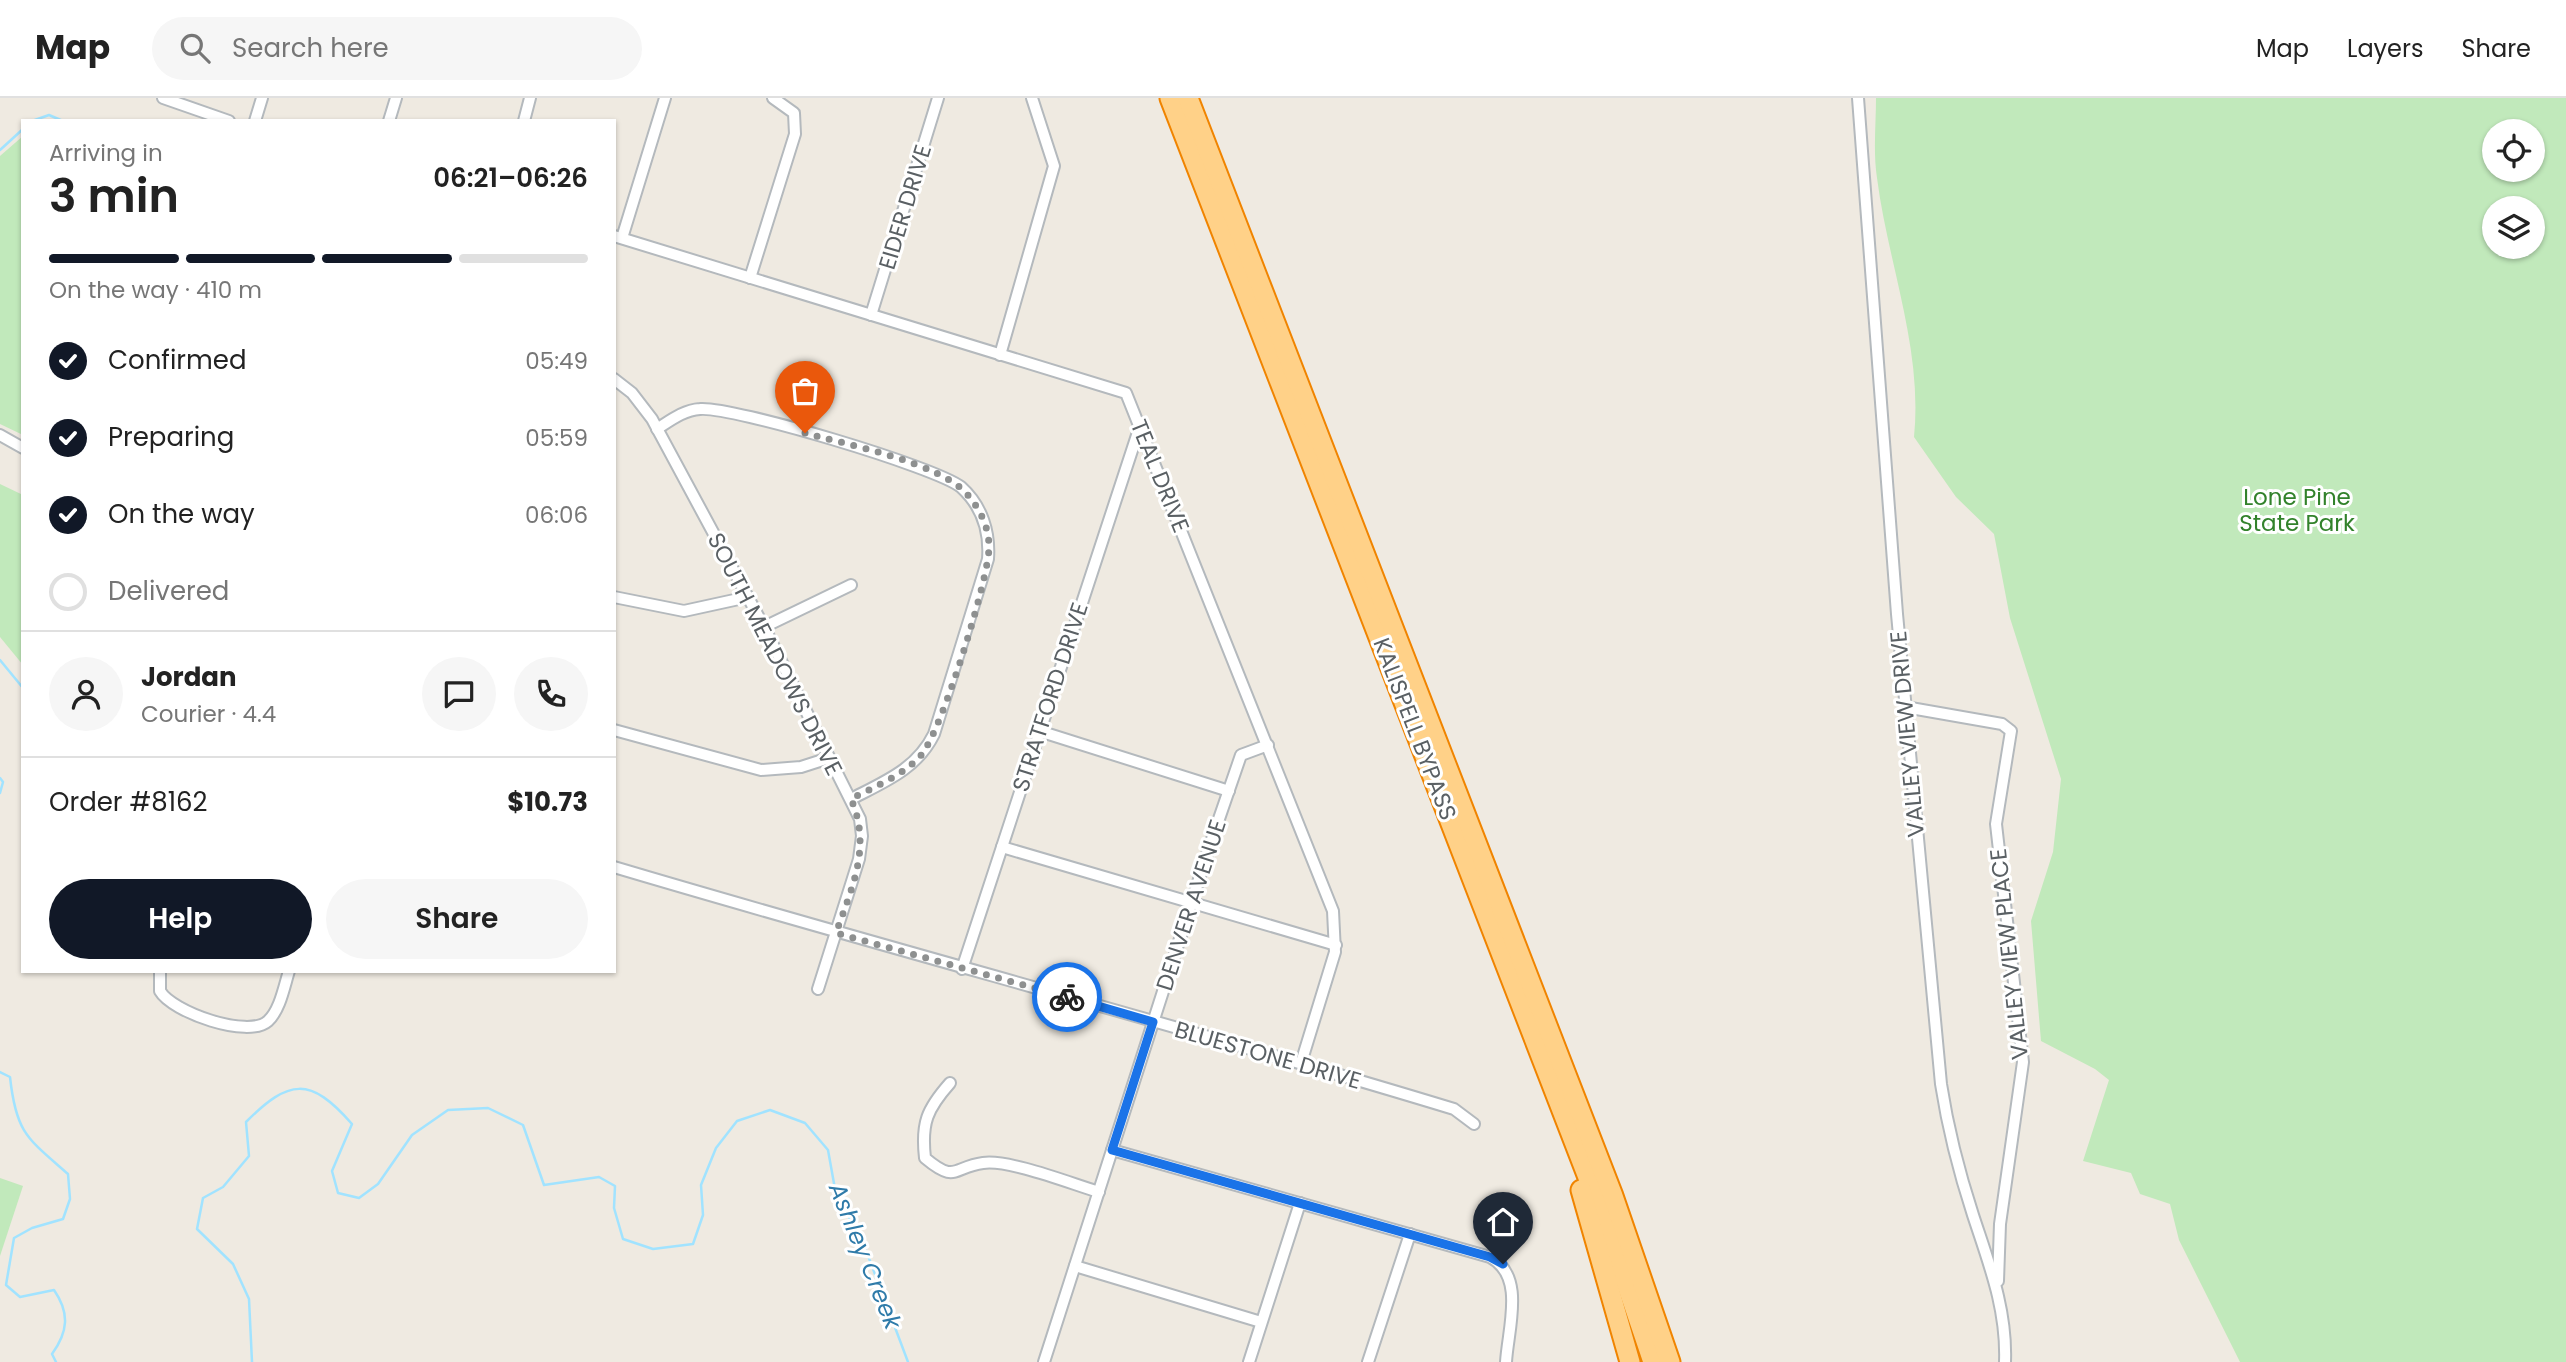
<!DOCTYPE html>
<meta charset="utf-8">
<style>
:root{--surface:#fff;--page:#f6f6f6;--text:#222;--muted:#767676;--line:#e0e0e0;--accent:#111827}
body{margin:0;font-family:Poppins,sans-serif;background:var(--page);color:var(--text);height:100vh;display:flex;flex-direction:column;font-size:26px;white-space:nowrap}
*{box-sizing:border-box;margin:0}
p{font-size:23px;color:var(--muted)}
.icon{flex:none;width:38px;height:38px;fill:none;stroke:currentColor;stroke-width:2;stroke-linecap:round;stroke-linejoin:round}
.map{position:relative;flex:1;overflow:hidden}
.details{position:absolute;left:21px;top:21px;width:595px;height:854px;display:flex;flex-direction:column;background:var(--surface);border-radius:0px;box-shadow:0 2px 5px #0004}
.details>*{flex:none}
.buttons{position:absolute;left:2482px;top:21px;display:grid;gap:14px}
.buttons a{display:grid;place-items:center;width:63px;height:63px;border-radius:50%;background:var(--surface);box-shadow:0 2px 5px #0004;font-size:35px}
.pin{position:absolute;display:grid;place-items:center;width:60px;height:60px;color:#fff;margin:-72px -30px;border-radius:50% 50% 50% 0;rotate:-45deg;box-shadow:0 0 7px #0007}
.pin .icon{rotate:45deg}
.courier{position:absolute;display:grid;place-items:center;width:70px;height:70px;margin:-35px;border:5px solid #1a73e8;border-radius:50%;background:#fff;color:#222;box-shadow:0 2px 9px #0007}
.headline em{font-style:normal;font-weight:600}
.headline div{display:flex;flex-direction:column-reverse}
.headline{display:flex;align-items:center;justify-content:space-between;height:119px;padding:0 28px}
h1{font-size:46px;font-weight:600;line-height:52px}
.bar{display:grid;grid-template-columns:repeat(4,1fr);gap:10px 7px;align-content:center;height:84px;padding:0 28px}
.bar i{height:9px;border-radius:5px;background:var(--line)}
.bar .selected{background:var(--accent)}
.bar p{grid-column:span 4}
.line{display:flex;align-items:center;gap:18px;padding:0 28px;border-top:2px solid var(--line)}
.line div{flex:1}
.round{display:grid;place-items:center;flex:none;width:74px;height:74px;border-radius:37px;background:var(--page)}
ol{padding:0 28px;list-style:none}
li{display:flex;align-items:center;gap:21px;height:77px}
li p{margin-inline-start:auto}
li .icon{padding:7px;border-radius:50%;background:var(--accent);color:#fff;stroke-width:4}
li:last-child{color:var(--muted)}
li i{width:38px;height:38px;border:4px solid var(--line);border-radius:50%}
.action{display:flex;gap:14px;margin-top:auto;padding:14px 28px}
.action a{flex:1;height:80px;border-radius:42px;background:var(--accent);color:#fff;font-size:28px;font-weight:600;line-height:80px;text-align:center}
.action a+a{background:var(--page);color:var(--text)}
header{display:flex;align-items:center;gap:42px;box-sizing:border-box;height:98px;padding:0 35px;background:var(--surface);border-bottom:2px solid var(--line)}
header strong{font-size:33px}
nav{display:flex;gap:38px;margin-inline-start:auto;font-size:24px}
.search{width:490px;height:63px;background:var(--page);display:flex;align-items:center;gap:18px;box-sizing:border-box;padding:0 24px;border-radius:38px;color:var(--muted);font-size:26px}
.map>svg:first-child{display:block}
.green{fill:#c1e9bb;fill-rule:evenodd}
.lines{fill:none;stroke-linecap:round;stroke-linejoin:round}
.stream{stroke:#a1e3ff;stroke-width:2.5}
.street-casing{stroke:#b4b9bd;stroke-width:14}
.highway-casing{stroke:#f08400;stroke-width:23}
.street{stroke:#fff;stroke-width:10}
.highway{stroke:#ffd188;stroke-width:19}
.done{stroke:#8e9090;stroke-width:7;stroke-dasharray:0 12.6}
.route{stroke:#1a73e8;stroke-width:9}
.labels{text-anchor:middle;stroke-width:6;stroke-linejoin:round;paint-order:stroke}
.street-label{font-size:23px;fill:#5a6064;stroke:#fff}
.park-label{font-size:23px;fill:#32822b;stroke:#fff}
.water-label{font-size:24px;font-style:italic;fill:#2f7ba9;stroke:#fff}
</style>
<header>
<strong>Map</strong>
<div class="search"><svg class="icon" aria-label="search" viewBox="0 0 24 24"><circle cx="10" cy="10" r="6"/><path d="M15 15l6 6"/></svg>Search here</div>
<nav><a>Map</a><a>Layers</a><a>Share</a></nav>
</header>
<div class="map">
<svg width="2566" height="1264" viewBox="0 0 2566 1264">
<rect width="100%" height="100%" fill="#efeae1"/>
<g class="green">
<path d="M1876,0H2566V1264H2240L2179,1142L2170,1106L2140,1096L2131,1075L2083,1063L2109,982L2095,971L2041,943L2031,823L2053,754L2061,681L2010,520L1994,436L1956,399L1914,339C1923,251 1888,166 1877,80C1873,54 1876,26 1876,0ZM2494,33H2532V72H2494ZM2532,110V149H2494V110Z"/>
<polygon points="23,38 23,337 0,326 0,58"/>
<polygon points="0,386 23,397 23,567 0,539"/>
<polygon points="0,1080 23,1088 0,1158"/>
</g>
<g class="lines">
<g class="stream">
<polyline points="32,23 49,17 63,23"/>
<polyline points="0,52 23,31"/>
<polyline points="0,562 23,590"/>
<polyline points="0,680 3,684 0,695"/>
<path d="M0,974L10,979C16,1035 27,1040 68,1076L70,1101L63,1121L32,1130L14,1140L6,1187L20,1199L54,1192C70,1215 68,1234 52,1256L56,1264"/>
<path d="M252,1264L249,1201L233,1166L197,1131L203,1100L223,1089L249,1058L246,1024C289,981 310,978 352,1026L332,1073L338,1095L359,1100L378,1086L412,1037L448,1012L488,1010L523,1027L544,1087L599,1079L615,1088L614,1110L623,1141L653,1151L693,1146L703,1117L701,1087L716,1050L737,1023L770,1012L805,1025L828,1052L835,1091L867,1155L908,1264"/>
</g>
<g class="street-casing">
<g id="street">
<polyline points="163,0 229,23"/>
<path d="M1858,0L1897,516L1941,986C1948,1031 1959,1074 1973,1117C1989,1166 2007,1211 2005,1264"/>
<polyline points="255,23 262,0"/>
<polyline points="389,23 396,0"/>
<polyline points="524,23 530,0"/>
<polyline points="614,138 1126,295 1333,813 1335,854 1301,965"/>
<polyline points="622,140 665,0"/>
<polyline points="750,180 795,36 794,15 773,0"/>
<polyline points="871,217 938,0"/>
<polyline points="1000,257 1054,68 1032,0"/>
<polyline points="614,281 632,295 652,321 764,529 860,721 862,738 859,761 818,891"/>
<path d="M657,331C671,322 684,312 700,311C732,308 936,369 961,389C982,408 990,434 988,461L934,636C917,671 884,684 851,701"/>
<polyline points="0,337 23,350"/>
<polyline points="614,499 684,513 748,499"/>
<polyline points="764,529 851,487"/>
<polyline points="1905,609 2002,626 2011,633 1996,726 2023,964 2000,1126 1998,1183"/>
<polyline points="614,632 761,672 801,669 829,660"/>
<polyline points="1039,633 1229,693"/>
<polyline points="1002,749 1336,847"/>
<path d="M614,769C893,852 1175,926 1454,1011L1474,1026"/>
<polyline points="962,871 1140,328"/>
<path d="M160,873V893C172,914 248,941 268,923C280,912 284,889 289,873"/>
<path d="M950,985C927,1011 921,1025 925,1060C956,1086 953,1069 983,1065C1009,1061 1072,1086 1099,1094"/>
<path d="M1112,1052L1490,1159C1526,1178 1508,1230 1506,1264"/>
<polyline points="1075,1168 1261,1224"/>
<polyline points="1044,1264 1210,747 1241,657 1268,647"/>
<polyline points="1249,1264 1300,1105"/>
<polyline points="1368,1264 1410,1136"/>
</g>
</g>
<g class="highway-casing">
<g id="highway">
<polyline points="1170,0 1608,1131 1653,1264"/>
<polyline points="1188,0 1613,1098 1670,1264"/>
<polyline points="1581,1092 1630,1264"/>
</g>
</g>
<use href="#street" class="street"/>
<use href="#highway" class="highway"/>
</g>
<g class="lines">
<path class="done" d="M805,335C848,347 938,364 967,396C980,411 989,429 989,449C989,481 942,631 922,656C905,677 875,688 851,701C872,749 852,789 836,835L1067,899"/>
<polyline class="route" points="1067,899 1153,924 1112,1052 1490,1159 1503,1166"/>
</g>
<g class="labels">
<g class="street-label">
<text transform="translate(905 109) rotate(-73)" y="8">EIDER DRIVE</text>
<text transform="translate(1160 378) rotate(68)" y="8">TEAL DRIVE</text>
<text transform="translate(775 556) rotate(63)" y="8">SOUTH MEADOWS DRIVE</text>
<text transform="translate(1050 599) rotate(-72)" y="8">STRATFORD DRIVE</text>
<text transform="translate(1415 631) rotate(69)" y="8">KALISPELL BYPASS</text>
<text transform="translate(1907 636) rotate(-95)" y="8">VALLEY VIEW DRIVE</text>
<text transform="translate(1191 807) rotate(-72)" y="8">DENVER AVENUE</text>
<text transform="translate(2009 856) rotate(-96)" y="8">VALLEY VIEW PLACE</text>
<text transform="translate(1268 957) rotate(16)" y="8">BLUESTONE DRIVE</text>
</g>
<g class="park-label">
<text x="2297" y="407">Lone Pine<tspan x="2297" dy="26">State Park</tspan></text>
</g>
<g class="water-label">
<text transform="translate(865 1158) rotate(68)" y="8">Ashley Creek</text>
</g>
</g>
</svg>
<div class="buttons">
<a><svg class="icon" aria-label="locate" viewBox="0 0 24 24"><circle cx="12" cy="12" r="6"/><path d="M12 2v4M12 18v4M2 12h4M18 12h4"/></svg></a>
<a><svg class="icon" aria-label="layers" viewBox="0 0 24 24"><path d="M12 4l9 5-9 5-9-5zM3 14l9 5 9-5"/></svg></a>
</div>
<div class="pin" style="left:805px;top:335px;background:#ea580c"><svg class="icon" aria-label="bag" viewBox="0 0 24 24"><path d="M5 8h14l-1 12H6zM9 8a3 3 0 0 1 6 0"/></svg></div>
<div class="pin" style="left:1503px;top:1166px;background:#1f2937"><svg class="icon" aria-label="home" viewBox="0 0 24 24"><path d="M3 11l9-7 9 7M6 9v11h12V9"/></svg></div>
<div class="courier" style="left:1067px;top:899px"><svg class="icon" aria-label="bike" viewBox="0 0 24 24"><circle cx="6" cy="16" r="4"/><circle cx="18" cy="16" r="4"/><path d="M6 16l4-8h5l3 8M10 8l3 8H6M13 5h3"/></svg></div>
<section class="details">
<div class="headline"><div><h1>3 min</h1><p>Arriving in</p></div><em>06:21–06:26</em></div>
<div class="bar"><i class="selected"></i><i class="selected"></i><i class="selected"></i><i></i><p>On the way · 410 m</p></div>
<ol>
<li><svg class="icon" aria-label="check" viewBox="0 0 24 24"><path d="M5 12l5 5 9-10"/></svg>Confirmed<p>05:49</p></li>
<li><svg class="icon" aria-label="check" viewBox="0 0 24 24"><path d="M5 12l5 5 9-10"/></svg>Preparing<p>05:59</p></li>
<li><svg class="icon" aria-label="check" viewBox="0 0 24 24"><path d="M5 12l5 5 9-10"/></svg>On the way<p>06:06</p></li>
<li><i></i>Delivered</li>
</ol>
<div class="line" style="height:126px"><a class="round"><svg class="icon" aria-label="person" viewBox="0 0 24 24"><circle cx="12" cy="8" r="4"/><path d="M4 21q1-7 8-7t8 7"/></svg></a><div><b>Jordan</b><p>Courier · 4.4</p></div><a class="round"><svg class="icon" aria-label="chat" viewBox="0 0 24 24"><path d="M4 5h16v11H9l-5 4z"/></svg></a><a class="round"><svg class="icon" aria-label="phone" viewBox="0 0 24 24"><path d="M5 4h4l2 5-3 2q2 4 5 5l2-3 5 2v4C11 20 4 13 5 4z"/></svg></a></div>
<div class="line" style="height:91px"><div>Order #8162</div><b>$10.73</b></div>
<div class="action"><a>Help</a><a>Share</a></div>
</section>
</div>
